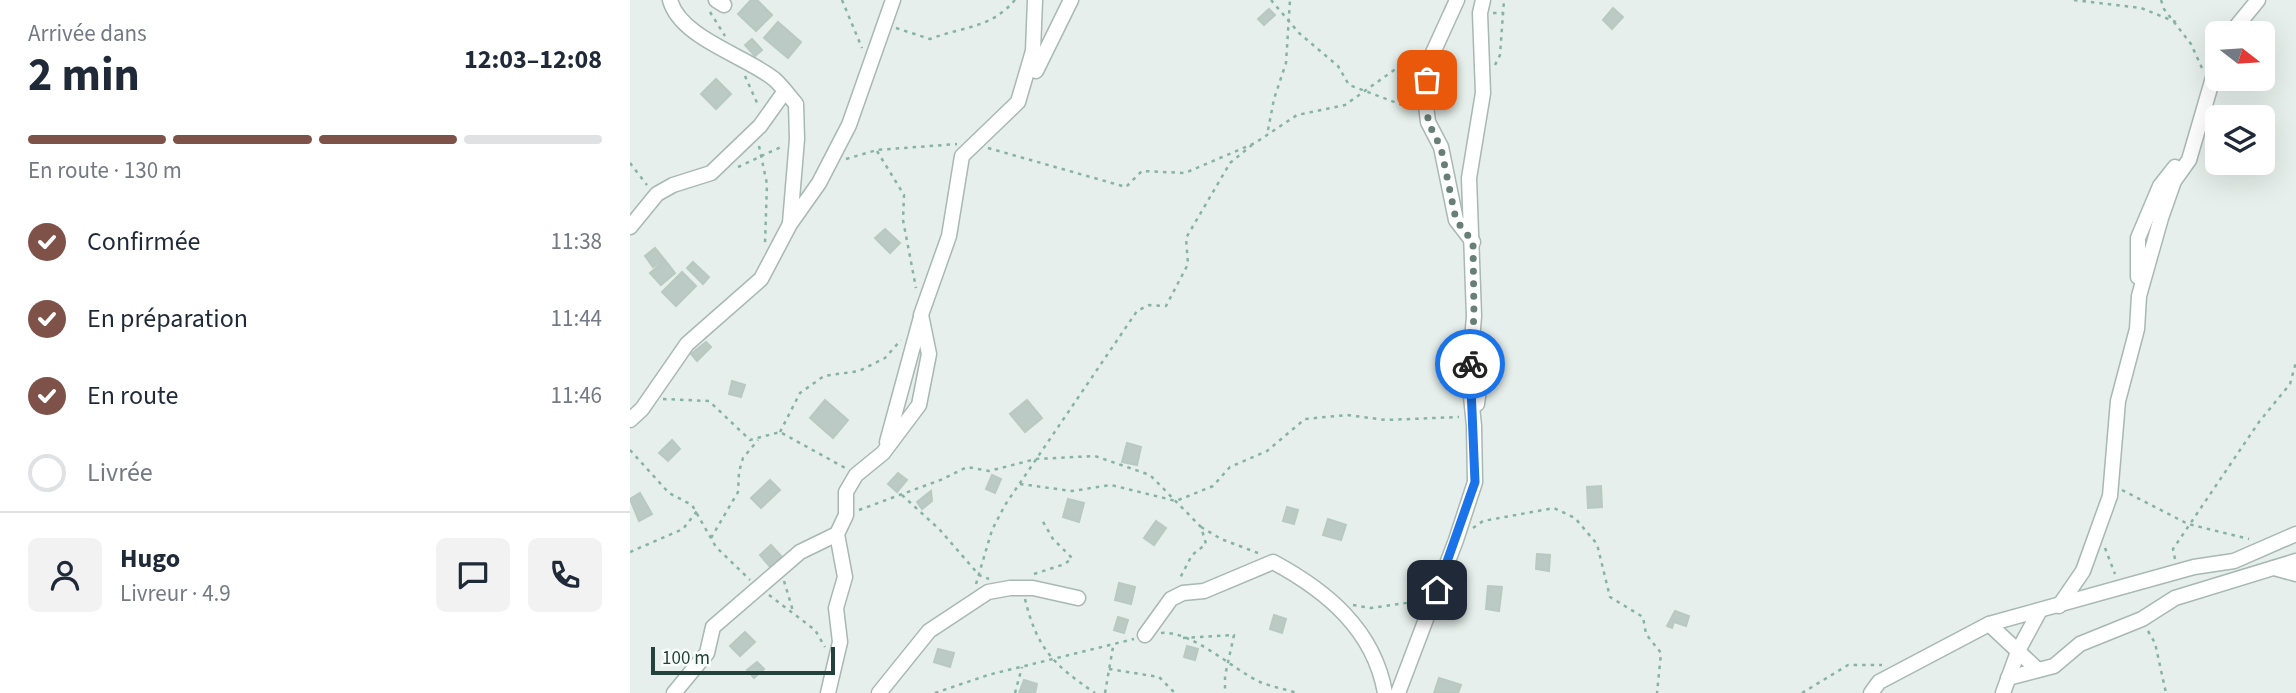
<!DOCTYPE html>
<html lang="fr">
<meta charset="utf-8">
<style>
:root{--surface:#fff;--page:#f2f2f3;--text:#1f2937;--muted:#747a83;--line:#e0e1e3;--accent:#7f5249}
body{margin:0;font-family:"Source Sans 3",sans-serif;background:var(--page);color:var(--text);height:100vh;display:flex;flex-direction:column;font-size:26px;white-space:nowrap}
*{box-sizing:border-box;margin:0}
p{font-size:23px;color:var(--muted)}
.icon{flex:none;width:38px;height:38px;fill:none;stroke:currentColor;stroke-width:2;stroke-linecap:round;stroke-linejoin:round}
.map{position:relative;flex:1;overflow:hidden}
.side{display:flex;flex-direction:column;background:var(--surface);width:630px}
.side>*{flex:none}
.needle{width:46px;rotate:107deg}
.tools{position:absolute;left:1575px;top:21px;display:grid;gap:14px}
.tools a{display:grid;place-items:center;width:70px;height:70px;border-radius:10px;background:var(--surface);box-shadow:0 7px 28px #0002;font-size:35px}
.scale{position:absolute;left:21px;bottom:18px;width:184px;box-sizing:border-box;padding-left:7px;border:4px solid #24423a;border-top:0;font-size:19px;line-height:24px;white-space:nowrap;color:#24423a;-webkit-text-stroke:5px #f7fbf9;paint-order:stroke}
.pin{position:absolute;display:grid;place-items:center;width:60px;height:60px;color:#fff;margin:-30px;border-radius:14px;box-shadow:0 4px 10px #0006}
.courier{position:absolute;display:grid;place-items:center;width:70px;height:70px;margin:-35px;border:5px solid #1a73e8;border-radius:50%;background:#fff;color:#222;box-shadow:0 2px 9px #0007}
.overview em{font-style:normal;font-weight:700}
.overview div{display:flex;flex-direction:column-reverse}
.overview{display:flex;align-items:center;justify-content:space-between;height:119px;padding:0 28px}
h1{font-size:46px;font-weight:700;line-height:52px}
.bar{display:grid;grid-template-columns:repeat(4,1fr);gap:10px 7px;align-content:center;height:84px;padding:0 28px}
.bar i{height:9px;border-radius:5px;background:var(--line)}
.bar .current{background:var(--accent)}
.bar p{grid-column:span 4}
.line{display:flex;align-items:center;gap:18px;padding:0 28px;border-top:2px solid var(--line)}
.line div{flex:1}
.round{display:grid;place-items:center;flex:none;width:74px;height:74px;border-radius:10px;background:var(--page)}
ol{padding:0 28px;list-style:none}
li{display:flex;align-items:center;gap:21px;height:77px}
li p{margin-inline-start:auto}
li .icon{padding:7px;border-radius:50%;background:var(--accent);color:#fff;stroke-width:4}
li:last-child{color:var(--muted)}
li i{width:38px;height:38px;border:4px solid var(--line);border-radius:50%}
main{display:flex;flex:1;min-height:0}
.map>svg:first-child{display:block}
.building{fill:#bbcac4;stroke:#b8c9c2;stroke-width:2}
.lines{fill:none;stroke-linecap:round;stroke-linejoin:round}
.minor-casing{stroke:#a8b8b2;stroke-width:17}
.path{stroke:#86b3a5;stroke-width:2.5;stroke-dasharray:3.5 5;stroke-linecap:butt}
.minor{stroke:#fff;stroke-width:14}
.done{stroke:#687f78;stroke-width:7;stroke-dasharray:0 12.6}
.route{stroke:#1a73e8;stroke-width:9}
</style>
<main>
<section class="side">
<div class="overview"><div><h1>2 min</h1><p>Arrivée dans</p></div><em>12:03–12:08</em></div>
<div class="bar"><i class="current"></i><i class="current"></i><i class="current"></i><i></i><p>En route · 130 m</p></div>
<ol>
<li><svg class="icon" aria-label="check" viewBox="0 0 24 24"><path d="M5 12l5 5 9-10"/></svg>Confirmée<p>11:38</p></li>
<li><svg class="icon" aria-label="check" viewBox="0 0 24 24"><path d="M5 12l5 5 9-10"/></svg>En préparation<p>11:44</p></li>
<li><svg class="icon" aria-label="check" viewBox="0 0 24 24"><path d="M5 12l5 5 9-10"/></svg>En route<p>11:46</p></li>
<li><i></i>Livrée</li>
</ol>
<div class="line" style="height:126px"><a class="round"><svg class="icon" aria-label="person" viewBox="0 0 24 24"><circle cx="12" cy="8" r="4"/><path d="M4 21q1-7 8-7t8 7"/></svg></a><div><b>Hugo</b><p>Livreur · 4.9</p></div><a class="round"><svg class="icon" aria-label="chat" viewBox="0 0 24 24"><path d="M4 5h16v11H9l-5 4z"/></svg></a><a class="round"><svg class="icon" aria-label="phone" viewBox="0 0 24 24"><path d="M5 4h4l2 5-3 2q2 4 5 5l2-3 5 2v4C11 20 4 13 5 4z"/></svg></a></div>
</section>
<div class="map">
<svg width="1666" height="693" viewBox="0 0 1666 693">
<rect width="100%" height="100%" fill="#e6efeb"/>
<g class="building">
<polygon points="121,0 127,0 142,15 126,31 108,14"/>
<polygon points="983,8 993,17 982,29 973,20"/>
<polygon points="639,9 645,15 634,25 628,19"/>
<polygon points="148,22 171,42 158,58 134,38"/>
<polygon points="122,39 132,50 125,56 115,45"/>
<polygon points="86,79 101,94 86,109 71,94"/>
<polygon points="255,229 270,243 260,253 245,238"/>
<polygon points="25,248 34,259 23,267 15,256"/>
<polygon points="35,260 45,273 31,285 20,273"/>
<polygon points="63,262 79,277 73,284 57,268"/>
<polygon points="52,272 66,286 46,306 32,292"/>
<polygon points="76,342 81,347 67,361 61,354"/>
<polygon points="102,381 115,385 111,397 99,394"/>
<polygon points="195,400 218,420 203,438 180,418"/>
<polygon points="397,400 412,418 395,432 380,414"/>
<polygon points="42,440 50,449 38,461 29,453"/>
<polygon points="497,443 511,447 507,465 492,462"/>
<polygon points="268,473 277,480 267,492 258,484"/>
<polygon points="362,475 371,479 365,493 356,489"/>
<polygon points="140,480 150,490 131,508 121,498"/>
<polygon points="971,486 972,507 958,508 957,487"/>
<polygon points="301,491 302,501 292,509 287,502"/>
<polygon points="10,493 22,514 9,521 0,499"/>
<polygon points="438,499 454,503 449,522 433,517"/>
<polygon points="657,507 668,510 664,524 653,521"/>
<polygon points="698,519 716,525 711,540 693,535"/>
<polygon points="526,521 536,528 524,545 514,538"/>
<polygon points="141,545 152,557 141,568 130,555"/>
<polygon points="907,554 920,555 919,571 906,569"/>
<polygon points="489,583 505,587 501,604 485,600"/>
<polygon points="858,586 872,587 869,611 856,609"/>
<polygon points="1045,611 1059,616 1056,626 1044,622 1042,628 1037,626"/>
<polygon points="644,615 656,619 652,633 640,629"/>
<polygon points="488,617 498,620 494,633 484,630"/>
<polygon points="115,632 125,642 110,656 100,646"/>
<polygon points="557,646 568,649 565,660 554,657"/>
<polygon points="308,649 324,653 320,667 304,662"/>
<polygon points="127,662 134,669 124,678 117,670"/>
<polygon points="809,678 831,685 828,693 804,693"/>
<polygon points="394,680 407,684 405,693 389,693"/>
</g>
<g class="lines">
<g class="minor-casing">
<g id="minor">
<path d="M40,0C50,38 116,56 144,79C152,86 159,96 166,104L167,139L160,223"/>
<polyline points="86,0 94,5"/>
<polyline points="827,0 801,57 795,97 798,122 811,147 826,220 843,242"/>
<polyline points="1601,33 1628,0"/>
<polyline points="406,71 441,0"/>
<polyline points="0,227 27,194 43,185 81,173 130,126 155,91"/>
<polyline points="1508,277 1508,238 1530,186 1545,167"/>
<polyline points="847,404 851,374 848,341"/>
<polyline points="0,420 12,409 57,344 131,279 160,224 189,183 219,125 263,0"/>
<polyline points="257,442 291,317"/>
<polyline points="1644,568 1666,574"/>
<polyline points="1429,606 1453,571 1480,496 1488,401 1507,329 1509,296 1531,218 1544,181 1559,160 1587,64"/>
<polyline points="1359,624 1408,670"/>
<path d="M515,635L541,599L553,593L574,591L643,562C697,591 744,630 755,693"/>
<polyline points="1378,678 1424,666 1450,644 1512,619 1545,598 1666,561"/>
<polyline points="44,693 77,653 83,627 170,552 207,534"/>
<polyline points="198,693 210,642 206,608 215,577 207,534 216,515 216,492 226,475 253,453 289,405 299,354 291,315 319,236 332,156 388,102 403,51 405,0"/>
<polyline points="249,693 299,631 358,592 380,588 403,588 448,598"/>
<polyline points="768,693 826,540 845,482 844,426 839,377 844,316 839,178 853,93 850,13 853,0"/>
<polyline points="1241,693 1249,682 1359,624 1564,567 1604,561 1666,534"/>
<polyline points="1373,693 1389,649 1409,612"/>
</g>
</g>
<g class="path">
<polyline points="212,0 232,48"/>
<polyline points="641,0 669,33 708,66 719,85 783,109"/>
<polyline points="1444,0 1511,8 1546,22"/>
<polyline points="1531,0 1534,9 1561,44 1572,68"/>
<polyline points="80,12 95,36"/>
<polyline points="863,13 873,13"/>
<path d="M266,28L300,39C334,26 360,29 385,0"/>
<polyline points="865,65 870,55 874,0"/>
<polyline points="115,76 128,105"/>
<polyline points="638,130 644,99 656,63 660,0"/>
<polyline points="129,146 137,184 135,243"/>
<polyline points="358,148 496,187 512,171 555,173 625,143 667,115 715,105 788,53"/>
<polyline points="247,151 274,195 273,220 286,288"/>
<polyline points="216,159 247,150 327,144"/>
<polyline points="0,163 17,185"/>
<polyline points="108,167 153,146"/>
<polyline points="33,399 79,401 120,440 150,432 217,469"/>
<polyline points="150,432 170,393 194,376 229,371 255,358 271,340"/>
<polyline points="0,450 39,493 62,505 86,547 120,580"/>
<polyline points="390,484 442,491 481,485 546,501 583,486 600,467 637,451 675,419 717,415 756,420 829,417"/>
<polyline points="1492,490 1558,524 1619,539"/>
<polyline points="272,495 310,530 349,575 359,579"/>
<polyline points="229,510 313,479 337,467 359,471 406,459 465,456 520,475 571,527 576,544 562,555 549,580"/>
<polyline points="571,527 591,539 628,553"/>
<polyline points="843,528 853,521 924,508 945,518 967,544 980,597 1013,617 1016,634 1031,653 1027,693"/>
<polyline points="81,538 108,492 109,472 113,458 128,440"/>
<polyline points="1475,548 1485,574"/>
<polyline points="0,552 53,529 67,511"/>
<polyline points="1545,559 1543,549 1629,422 1660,384 1666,362"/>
<polyline points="404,574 435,564 442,558 423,539 412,520"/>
<polyline points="154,581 163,611"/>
<polyline points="346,584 362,530 375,505 507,311 519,305 536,306 558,264 556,238 600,163 622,145"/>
<polyline points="139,595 185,630 195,647"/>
<path d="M395,599C407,649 424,665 465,693"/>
<polyline points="723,605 741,608 790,601"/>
<polyline points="1518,631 1525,643 1536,693"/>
<path d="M531,633C562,630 602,669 630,682C642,687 655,689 667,693"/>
<polyline points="553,638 604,635 595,676 595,693"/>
<polyline points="479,669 529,677 545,693"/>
<polyline points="305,693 358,675 504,639"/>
<polyline points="385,693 392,667"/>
<polyline points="475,693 483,647"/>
<polyline points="1172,693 1218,665 1252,665"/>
</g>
<use href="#minor" class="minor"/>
</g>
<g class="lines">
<polyline class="done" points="797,80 798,122 811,148 826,220 843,242 844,316 840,364"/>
<polyline class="route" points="807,590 845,482 840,364"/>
</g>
</svg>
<div class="tools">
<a><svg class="needle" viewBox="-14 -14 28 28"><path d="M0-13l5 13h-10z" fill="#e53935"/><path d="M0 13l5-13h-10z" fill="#747a83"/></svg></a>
<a><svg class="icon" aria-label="layers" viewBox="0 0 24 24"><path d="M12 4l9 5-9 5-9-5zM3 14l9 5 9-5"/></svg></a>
</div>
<div class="scale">100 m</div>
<div class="pin" style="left:797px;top:80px;background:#ea580c"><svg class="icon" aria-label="bag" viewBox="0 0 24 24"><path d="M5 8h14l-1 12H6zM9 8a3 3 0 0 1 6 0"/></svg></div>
<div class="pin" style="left:807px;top:590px;background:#1f2937"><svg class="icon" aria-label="home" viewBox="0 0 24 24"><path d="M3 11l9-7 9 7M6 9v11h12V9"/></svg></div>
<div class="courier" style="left:840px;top:364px"><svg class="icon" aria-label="bike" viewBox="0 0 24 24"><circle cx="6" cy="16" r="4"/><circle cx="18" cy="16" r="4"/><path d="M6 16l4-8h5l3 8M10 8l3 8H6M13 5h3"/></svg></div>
</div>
</main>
